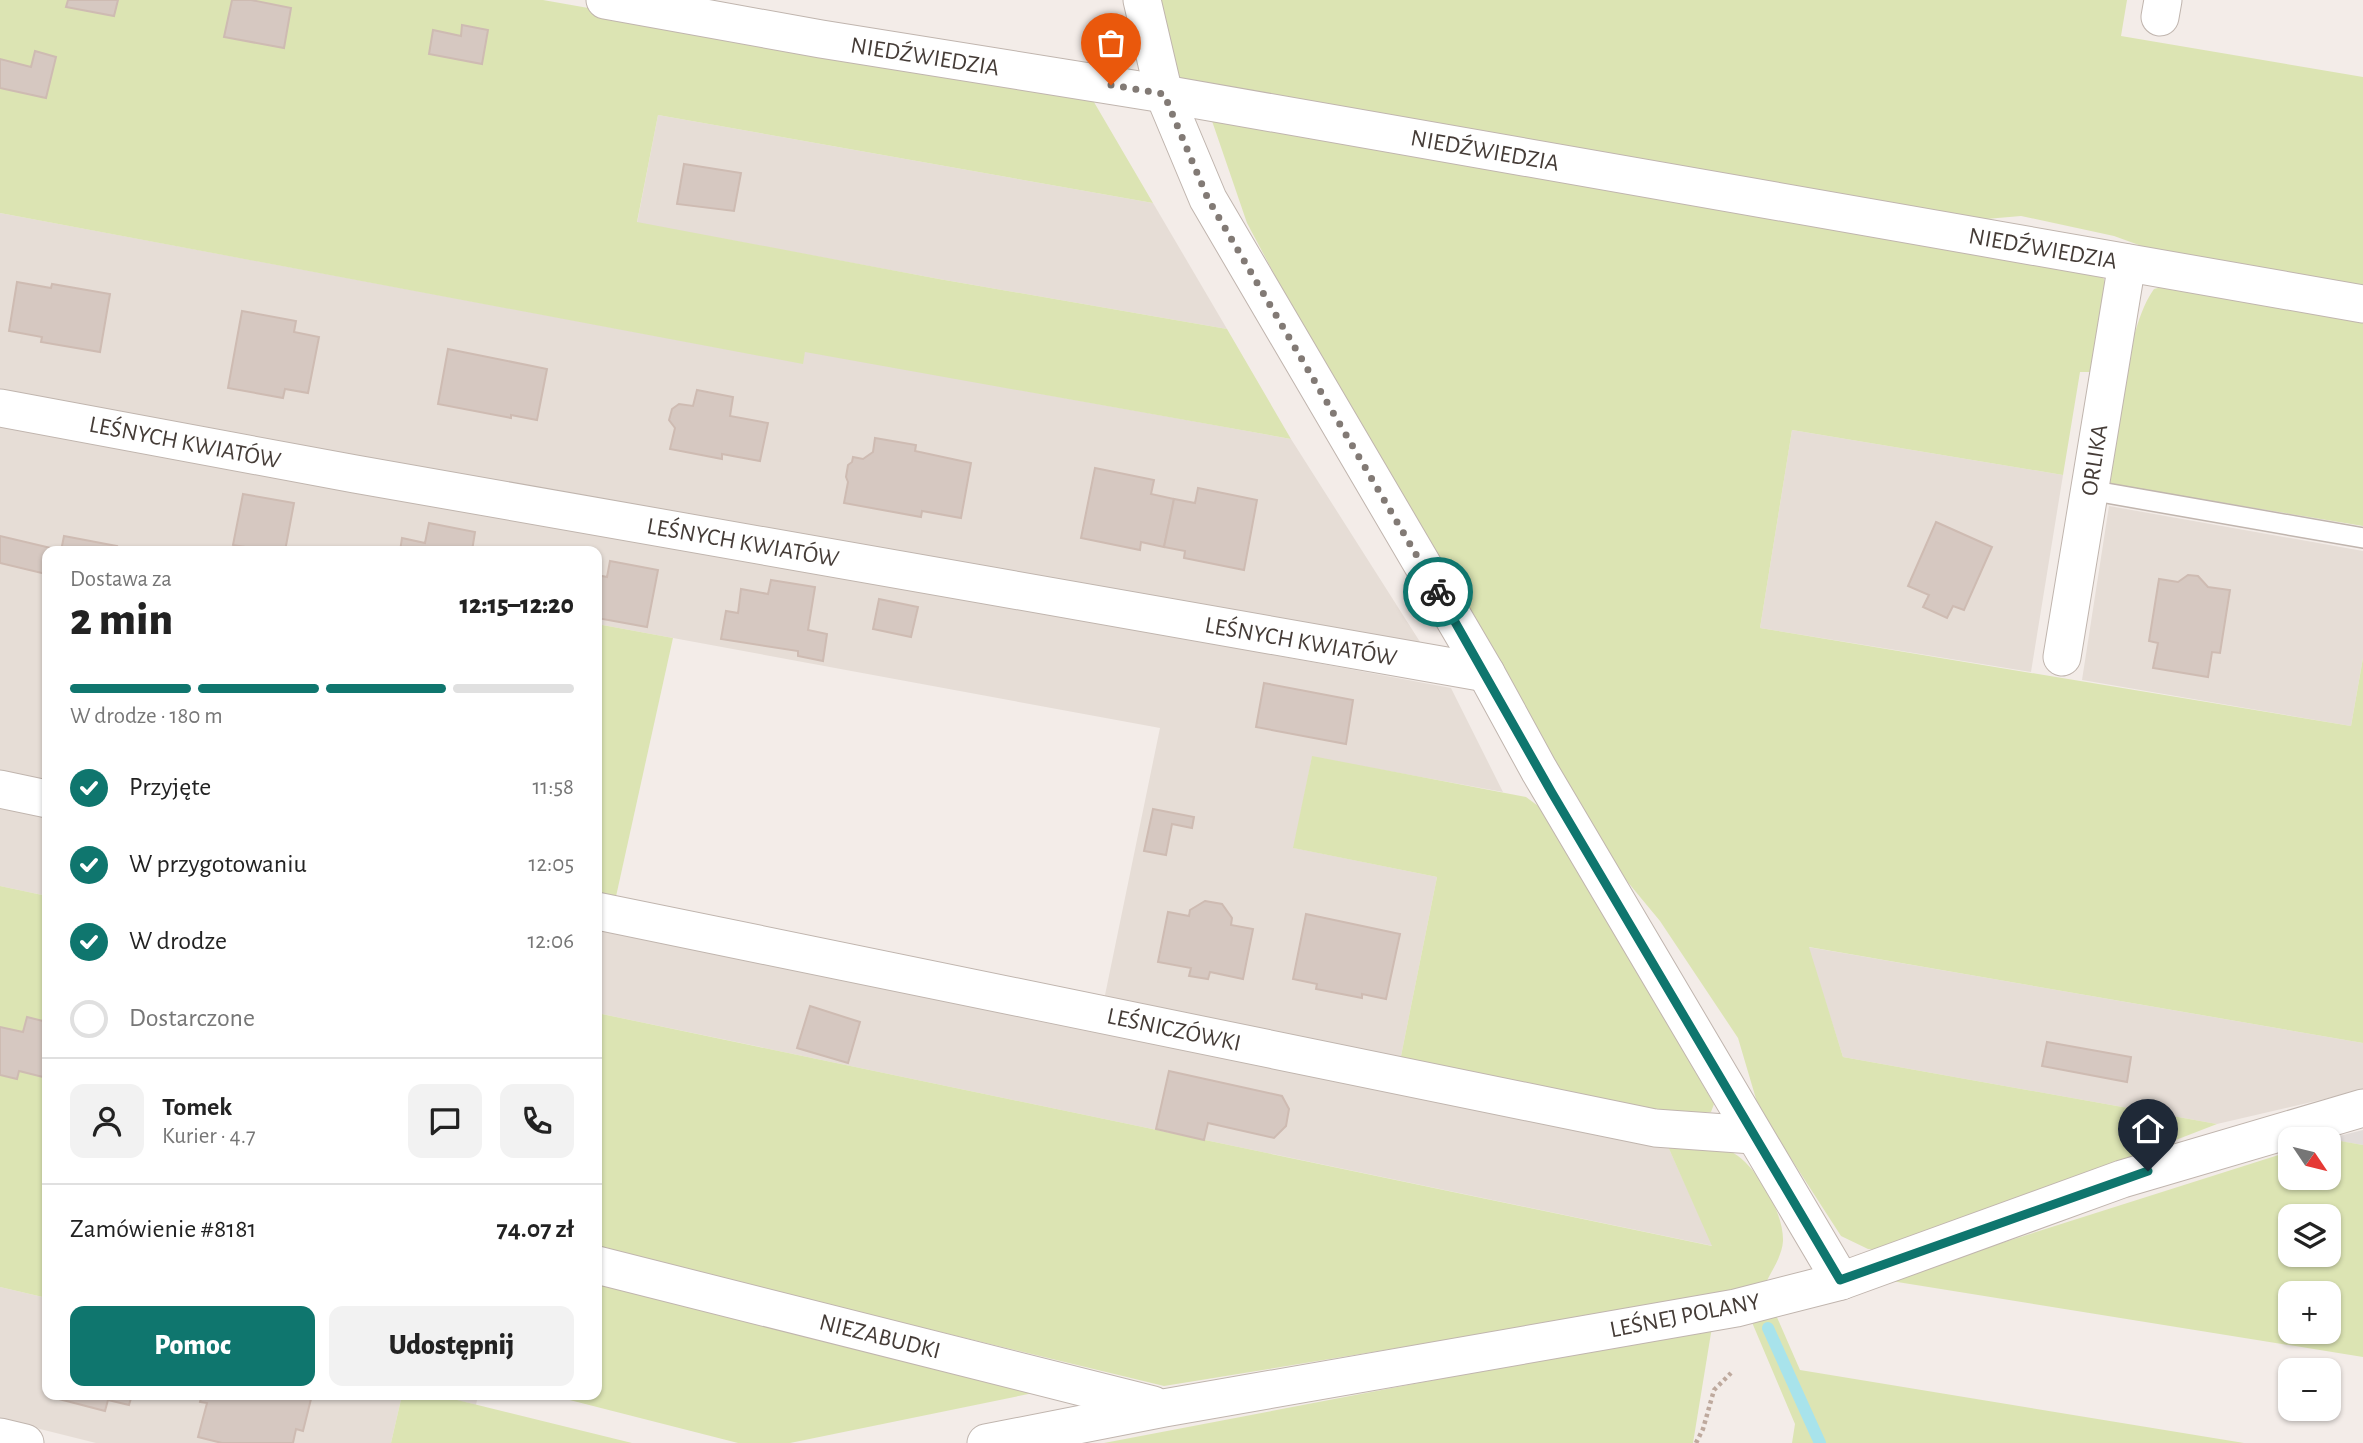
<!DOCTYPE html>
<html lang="pl">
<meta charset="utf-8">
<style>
:root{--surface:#fff;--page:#f2f2f2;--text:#222;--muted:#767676;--line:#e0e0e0;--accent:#0f766e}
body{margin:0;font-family:"Alegreya Sans",sans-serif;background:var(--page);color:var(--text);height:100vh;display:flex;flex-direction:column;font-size:26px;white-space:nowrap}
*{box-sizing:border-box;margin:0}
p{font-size:23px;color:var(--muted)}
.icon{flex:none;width:38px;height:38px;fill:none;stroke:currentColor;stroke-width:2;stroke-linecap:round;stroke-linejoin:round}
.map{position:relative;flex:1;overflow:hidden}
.side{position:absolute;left:42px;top:546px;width:560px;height:854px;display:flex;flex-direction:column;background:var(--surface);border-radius:14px;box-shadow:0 2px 5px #0004}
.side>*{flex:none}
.needle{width:46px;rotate:125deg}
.fabs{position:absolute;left:2278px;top:1127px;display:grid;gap:14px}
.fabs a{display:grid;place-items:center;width:63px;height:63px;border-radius:14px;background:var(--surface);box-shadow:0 2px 5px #0004;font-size:35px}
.pin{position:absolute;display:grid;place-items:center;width:60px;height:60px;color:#fff;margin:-72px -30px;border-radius:50% 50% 50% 0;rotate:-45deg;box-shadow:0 0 7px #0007}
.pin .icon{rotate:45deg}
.courier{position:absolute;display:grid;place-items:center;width:70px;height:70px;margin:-35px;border:5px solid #0f766e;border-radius:50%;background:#fff;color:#222;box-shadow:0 2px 9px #0007}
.head em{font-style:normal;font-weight:800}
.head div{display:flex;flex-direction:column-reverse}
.head{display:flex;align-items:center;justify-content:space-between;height:119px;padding:0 28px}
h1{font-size:46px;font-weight:800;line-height:52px}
.bar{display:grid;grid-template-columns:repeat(4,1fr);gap:10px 7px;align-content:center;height:84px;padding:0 28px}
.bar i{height:9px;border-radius:5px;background:var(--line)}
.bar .current{background:var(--accent)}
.bar p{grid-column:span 4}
.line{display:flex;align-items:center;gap:18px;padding:0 28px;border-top:2px solid var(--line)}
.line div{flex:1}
.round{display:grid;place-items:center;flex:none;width:74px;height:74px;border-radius:14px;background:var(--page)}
ol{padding:0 28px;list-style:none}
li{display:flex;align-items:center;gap:21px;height:77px}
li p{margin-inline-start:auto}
li .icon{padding:7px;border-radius:50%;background:var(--accent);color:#fff;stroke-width:4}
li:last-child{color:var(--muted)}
li i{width:38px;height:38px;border:4px solid var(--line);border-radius:50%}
.primary-button{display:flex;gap:14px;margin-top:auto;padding:14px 28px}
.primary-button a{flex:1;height:80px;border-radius:14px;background:var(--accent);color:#fff;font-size:28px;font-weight:800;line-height:80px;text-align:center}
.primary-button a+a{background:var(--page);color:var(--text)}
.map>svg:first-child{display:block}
.residential{fill:#e6ddd6}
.industrial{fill:#e2dcd9}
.green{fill:#dce4b3;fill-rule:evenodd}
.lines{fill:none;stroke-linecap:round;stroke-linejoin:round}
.stream{stroke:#a8e3eb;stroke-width:12}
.building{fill:#d6c8c1;stroke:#cebbb2;stroke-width:2}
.lane-casing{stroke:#c0b5ae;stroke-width:22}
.street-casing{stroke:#c0b5ae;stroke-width:39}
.path{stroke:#bea99d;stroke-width:4.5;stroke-dasharray:3.5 3.5;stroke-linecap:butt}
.lane{stroke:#fff;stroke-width:19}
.street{stroke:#fff;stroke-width:37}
.done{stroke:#827a75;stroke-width:7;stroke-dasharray:0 12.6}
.route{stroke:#0f766e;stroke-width:9}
.labels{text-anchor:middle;stroke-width:7;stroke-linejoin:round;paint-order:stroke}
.street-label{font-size:24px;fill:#453c37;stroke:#fff}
</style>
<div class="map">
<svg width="2363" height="1443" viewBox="0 0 2363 1443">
<rect width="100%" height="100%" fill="#f3ece8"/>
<g class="residential">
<polygon points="658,115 1153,203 1227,329 939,279 637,223"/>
<polygon points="0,213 802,363 805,351 1291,439 1422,645 0,397"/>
<polygon points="0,418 1451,688 1503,792 1312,757 1294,848 1437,877 1400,1061 1104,1000 1160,728 597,624 597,551 47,551 47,784 0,774"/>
<polygon points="1792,430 2063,475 2031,672 1760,628"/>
<polygon points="2109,506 2363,551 2363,658 2351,726 2082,680"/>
<polygon points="0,803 47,813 47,896 0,886"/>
<polygon points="597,925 1666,1142 1713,1246 597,1013"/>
<polygon points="1808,947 2363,1043 2363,1090 2217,1124 1843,1057"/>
<polygon points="0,1287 47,1298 47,1395 402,1395 391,1443 96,1443 0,1419"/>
<polygon points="437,1395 478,1395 476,1405"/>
</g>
<polygon class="industrial" points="2363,1130 2363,1145 2327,1139"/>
<g class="green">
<polygon points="0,0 543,0 1091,97 1153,203 658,115 637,222 939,279 1227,329 1291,439 805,352 803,364 0,213"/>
<polygon points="1159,0 2127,0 2121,36 2363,77 2363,289 2172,257 2114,236 2021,216 1963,221 1182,88"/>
<polygon points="1211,118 2094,268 2104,279 2108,295 2095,372 2080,372 2063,475 1792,430 1760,628 2351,726 2363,658 2363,1043 1809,947 1843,1057 2217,1124 1890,1251 1868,1249 1841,1236 1759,1109 1738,1038 1660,921 1597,845 1517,690 1360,435 1247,223"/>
<path d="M2169,285L2363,320V526L2110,484C2118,433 2125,329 2154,289Z"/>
<polygon points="597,624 673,638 615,901 597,898"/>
<polygon points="1312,756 1526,797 1545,811 1714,1104 1711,1112 1660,1116 1400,1061 1437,877 1293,848"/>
<polygon points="0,886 47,896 47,1298 0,1287"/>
<path d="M597,1013L1712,1246L1666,1142C1681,1144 1718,1145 1730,1151C1756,1164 1784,1212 1783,1241C1782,1257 1771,1271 1765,1285L1723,1295L1164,1386L597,1249Z"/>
<path d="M2329,1139L2363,1145V1357L1885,1280L2291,1151V1178H2329ZM2291,1216H2329V1255H2291ZM2291,1293H2329V1332H2291Z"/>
<polygon points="597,1280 1048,1390 790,1443 738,1443 550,1395 597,1395"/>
<polygon points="1776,1315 1800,1370 2244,1443 1792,1443 1795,1424 1751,1320"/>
<polygon points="1712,1327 1693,1443 1104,1443"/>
<polygon points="402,1395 437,1395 632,1443 391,1443"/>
</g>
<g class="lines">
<polyline class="stream" points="1768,1328 1820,1443"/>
</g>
<g class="building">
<polygon points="68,0 118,0 114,16 66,7"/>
<polygon points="232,0 251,0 291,8 284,48 224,37"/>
<polygon points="462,25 488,30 482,64 429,54 433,30 461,36"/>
<polygon points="35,51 56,57 46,98 0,88 0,59 31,67"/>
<polygon points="684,164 741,173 734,211 677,204"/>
<polygon points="17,282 51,288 52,284 110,294 100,352 41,342 42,337 9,331"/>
<polygon points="242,311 296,321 294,332 319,337 308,393 285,389 283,398 228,388"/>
<polygon points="448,349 547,369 537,420 511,415 511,418 438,404"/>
<polygon points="697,390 733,397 730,416 768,423 760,461 722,454 722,459 670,449 675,428 669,420 672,409 679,404 693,406"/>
<polygon points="875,438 916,445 915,451 971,463 961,518 922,511 921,517 844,503 848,482 846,477 848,465 852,462 853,457 863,459 873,452"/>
<polygon points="1095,468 1154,480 1151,494 1174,499 1164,547 1141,542 1140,550 1081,538"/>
<polygon points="1198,488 1257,500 1244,570 1184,558 1185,551 1164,547 1174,499 1195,503"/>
<polygon points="243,494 294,503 285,551 269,551 233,545"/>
<polygon points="1936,522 1992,547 1964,610 1953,606 1947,618 1923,607 1929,595 1908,586"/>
<polygon points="429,523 475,532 472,551 400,551 402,538 425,543"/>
<polygon points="0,536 51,548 51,551 47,551 46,574 0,563"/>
<polygon points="64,536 117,546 116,551 61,551"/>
<polygon points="610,561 658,570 647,627 597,618 597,575 607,577"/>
<polygon points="2188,575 2198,576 2208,587 2230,590 2220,653 2212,652 2208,677 2153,668 2158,643 2149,641 2159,579 2178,582"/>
<polygon points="771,580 815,587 808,630 827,634 823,661 798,656 798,651 721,639 726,611 738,613 741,589 768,594"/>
<polygon points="879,599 918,607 911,637 873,629"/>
<polygon points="1264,683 1353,700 1346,744 1256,727"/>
<polygon points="1153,809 1194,817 1192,828 1172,824 1166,855 1144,851"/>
<polygon points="1205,901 1222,904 1232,918 1231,925 1253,929 1243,979 1210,972 1208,979 1189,976 1191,968 1158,962 1168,912 1189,916 1190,910"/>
<polygon points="1306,914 1400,934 1386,999 1362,994 1362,998 1316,989 1317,984 1293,979"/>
<polygon points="810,1006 860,1022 848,1063 797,1048"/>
<polygon points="27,1017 47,1022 47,1078 19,1071 17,1079 0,1075 0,1027 23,1032"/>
<polygon points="2047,1042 2131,1057 2127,1082 2042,1066"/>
<polygon points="1169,1071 1282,1096 1289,1109 1286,1126 1274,1138 1208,1123 1204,1140 1156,1129"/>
<polygon points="56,1395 132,1395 129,1405 108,1400 105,1411 55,1398"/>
<polygon points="202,1395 312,1395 303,1431 296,1429 293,1443 222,1443 198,1437 207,1403 200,1402"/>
</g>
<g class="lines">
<g class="lane-casing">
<polyline id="lane" points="2089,490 2363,538"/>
</g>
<g class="street-casing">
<g id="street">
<polyline points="605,0 821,39 1164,94 2363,304"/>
<polyline points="1142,0 1164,94 1208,199 1486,673 1539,770 1841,1281"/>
<polyline points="2160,17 2163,0"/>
<polyline points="0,408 355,474 1486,673"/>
<polyline points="2062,657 2127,263"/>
<polyline points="0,789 47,799"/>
<polyline points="597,911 1655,1128 1753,1135"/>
<polyline points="597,1265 1153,1405"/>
<polyline points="0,1437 25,1443"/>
<polyline points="986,1443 1164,1408 1736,1308 1841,1281 2122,1179 2363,1108"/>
</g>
</g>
<polyline class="path" points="1696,1443 1703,1429 1714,1390 1731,1373"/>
<use href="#lane" class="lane"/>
<use href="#street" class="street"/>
</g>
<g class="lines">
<polyline class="done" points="1111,85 1164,94 1208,199 1438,592"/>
<polyline class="route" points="1438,592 1552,793 1840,1280 2148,1171"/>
</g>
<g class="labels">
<g class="street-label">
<text transform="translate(925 56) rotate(9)" y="8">NIEDŹWIEDZIA</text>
<text transform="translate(1485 150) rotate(10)" y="8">NIEDŹWIEDZIA</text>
<text transform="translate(2043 248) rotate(10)" y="8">NIEDŹWIEDZIA</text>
<text transform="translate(185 442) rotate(11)" y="8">LEŚNYCH KWIATÓW</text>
<text transform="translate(2094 460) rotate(-81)" y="8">ORLIKA</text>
<text transform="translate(743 542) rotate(10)" y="8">LEŚNYCH KWIATÓW</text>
<text transform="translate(1301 641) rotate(10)" y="8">LEŚNYCH KWIATÓW</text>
<text transform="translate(1174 1029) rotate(12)" y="8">LEŚNICZÓWKI</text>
<text transform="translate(1685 1315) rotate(-11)" y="8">LEŚNEJ POLANY</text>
<text transform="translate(880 1336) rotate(14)" y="8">NIEZABUDKI</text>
</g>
</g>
</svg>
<div class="fabs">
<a><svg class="needle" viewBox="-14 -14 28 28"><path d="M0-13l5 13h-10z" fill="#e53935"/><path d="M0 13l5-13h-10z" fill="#767676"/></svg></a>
<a><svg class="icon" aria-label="layers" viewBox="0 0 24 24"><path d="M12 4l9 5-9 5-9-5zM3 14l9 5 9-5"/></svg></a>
<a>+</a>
<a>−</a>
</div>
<div class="pin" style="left:1111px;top:85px;background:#ea580c"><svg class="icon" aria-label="bag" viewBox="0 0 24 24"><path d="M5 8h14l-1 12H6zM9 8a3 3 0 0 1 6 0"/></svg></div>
<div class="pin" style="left:2148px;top:1171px;background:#1f2937"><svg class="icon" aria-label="home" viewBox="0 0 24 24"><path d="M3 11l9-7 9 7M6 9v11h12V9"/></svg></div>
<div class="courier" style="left:1438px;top:592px"><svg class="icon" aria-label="bike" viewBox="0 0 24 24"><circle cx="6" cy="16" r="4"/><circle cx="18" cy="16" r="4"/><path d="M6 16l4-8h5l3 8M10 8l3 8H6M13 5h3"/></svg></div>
<section class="side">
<div class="head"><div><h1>2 min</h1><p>Dostawa za</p></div><em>12:15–12:20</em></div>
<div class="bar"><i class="current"></i><i class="current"></i><i class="current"></i><i></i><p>W drodze · 180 m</p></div>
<ol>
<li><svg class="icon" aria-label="check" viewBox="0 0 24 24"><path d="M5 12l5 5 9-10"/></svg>Przyjęte<p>11:58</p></li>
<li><svg class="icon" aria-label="check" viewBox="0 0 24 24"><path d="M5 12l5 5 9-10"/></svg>W przygotowaniu<p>12:05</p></li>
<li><svg class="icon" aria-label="check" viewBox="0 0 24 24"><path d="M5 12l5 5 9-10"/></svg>W drodze<p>12:06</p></li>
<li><i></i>Dostarczone</li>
</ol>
<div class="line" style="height:126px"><a class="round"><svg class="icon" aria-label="person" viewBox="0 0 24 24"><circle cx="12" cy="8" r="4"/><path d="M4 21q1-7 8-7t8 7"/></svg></a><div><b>Tomek</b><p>Kurier · 4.7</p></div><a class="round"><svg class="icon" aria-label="chat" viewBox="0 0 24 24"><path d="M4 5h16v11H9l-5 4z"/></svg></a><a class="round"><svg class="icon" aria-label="phone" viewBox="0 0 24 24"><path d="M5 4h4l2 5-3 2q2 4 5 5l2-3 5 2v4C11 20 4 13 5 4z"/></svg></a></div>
<div class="line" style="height:91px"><div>Zamówienie #8181</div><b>74.07 zł</b></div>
<div class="primary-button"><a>Pomoc</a><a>Udostępnij</a></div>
</section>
</div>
